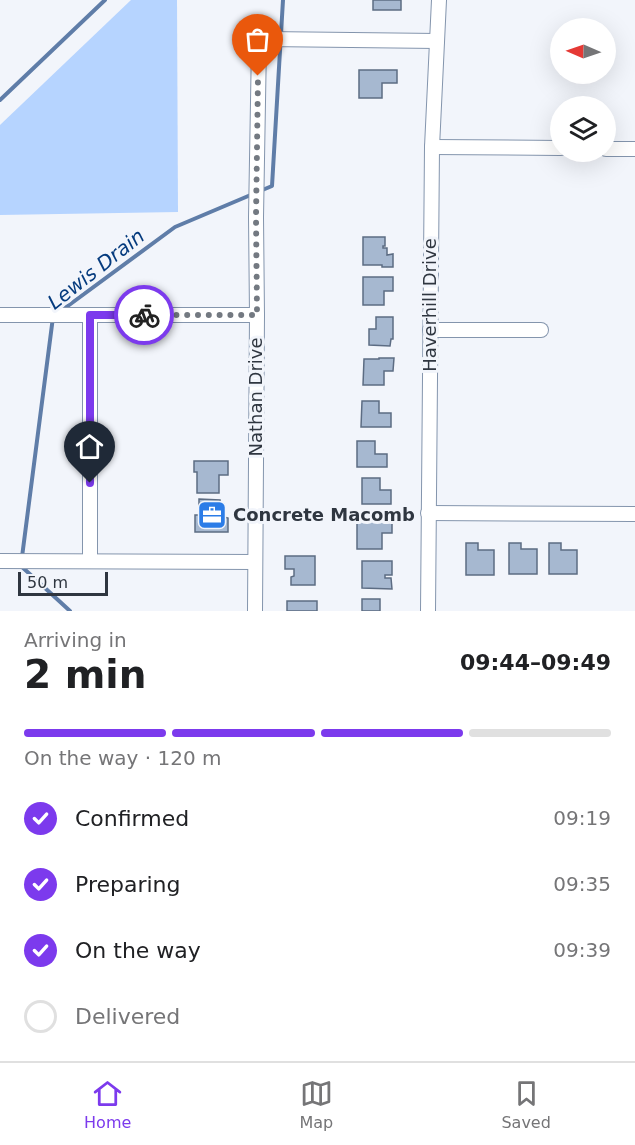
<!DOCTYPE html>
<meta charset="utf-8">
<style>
:root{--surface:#fff;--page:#f2f2f2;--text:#202124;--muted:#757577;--line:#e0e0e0;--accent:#7c3aed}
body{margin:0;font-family:"DejaVu Sans",sans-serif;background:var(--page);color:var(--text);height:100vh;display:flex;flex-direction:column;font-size:22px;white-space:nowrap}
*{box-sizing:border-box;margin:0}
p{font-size:20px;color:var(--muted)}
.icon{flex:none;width:33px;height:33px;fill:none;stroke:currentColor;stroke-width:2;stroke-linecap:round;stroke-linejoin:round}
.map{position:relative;height:611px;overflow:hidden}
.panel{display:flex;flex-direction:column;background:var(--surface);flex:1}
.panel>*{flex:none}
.needle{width:39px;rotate:272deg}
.fabs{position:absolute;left:550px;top:18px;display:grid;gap:12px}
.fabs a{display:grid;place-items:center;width:66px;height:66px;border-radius:50%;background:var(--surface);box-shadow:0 6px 24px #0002;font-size:30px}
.scale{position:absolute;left:18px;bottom:15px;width:90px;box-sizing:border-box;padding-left:6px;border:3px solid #2f3640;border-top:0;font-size:16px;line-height:21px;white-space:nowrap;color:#2f3640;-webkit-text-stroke:4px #f2f5fb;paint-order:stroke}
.pin{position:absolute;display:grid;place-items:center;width:51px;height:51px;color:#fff;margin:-62px -26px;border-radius:50% 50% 50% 0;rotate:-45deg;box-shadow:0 0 6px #0007}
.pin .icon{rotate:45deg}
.courier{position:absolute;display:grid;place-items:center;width:60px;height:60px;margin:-30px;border:4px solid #7c3aed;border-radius:50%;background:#fff;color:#222;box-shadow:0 2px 8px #0007}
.headline em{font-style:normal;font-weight:700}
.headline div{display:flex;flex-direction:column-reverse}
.headline{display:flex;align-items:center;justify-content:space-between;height:102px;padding:0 24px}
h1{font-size:39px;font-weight:700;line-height:45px}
.bar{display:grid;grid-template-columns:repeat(4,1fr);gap:9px 6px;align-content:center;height:72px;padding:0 24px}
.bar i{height:8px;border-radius:4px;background:var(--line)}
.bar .current{background:var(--accent)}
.bar p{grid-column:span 4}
ol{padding:0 24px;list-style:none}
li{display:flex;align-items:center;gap:18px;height:66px}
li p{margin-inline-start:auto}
li .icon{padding:6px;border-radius:50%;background:var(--accent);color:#fff;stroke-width:4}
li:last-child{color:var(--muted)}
li i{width:33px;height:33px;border:3px solid var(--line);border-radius:50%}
.tabs{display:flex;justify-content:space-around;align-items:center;height:84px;border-top:2px solid var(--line);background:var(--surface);font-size:16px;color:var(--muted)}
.tabs a{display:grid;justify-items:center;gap:3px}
.tabs .current{color:var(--accent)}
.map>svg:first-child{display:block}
.green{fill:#b6d4ff}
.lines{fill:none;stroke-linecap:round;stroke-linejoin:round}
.stream{stroke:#5f7da8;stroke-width:4}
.building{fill:#a6b8d0;stroke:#5c6c83;stroke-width:1.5}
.street-casing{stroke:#8495ad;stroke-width:16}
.street{stroke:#fff;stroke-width:14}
.done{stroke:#737981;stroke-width:6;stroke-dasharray:0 10.8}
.route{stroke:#7c3aed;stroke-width:8}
.labels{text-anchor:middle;stroke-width:6;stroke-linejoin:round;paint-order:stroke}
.street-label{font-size:18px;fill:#2f3640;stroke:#f2f5fb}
.poi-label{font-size:18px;font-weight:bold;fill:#2f3640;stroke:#f2f5fb;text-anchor:start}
.water-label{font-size:20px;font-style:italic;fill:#053b7e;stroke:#f2f5fb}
</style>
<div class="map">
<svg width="635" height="611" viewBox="0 0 635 611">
<rect width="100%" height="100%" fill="#f2f5fb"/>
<polygon class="green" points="131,0 177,0 178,212 0,215 0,125"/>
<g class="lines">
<g class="stream">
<polyline points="0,100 105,0"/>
<polyline points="260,191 272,186 283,0"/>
<polyline points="61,311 175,227 253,194"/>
<polyline points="22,557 53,317"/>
<polyline points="21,564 21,566 70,611"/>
</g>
</g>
<g class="building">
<rect x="373" y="0" width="28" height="10"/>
<polygon points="359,70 397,70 397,83 382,83 382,98 359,98"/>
<polygon points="363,237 385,237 385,246 383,246 383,248 387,248 387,255 393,254 393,267 382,267 382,265 363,265"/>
<polygon points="363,277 393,277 393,291 384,291 384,305 363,305"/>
<polygon points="376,317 393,317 393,339 391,339 390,346 369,345 369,329 376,329"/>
<polygon points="379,358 394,358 393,371 384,371 384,385 363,385 364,359 379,359"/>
<polygon points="362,401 379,401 379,413 391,413 391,427 361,427"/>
<polygon points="357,441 375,441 375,454 387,454 387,467 357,467"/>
<polygon points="194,461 228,461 228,475 219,475 219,493 197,493 197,472 194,472"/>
<polygon points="362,478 380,478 380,490 391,490 391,504 362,504"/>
<polygon points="199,499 220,500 220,506 224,506 224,517 228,518 228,532 195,532 195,515 199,515"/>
<polygon points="375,519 392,519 392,533 382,533 382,549 357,549 357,521 375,521"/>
<polygon points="466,543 478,543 478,550 494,550 494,575 466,575"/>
<polygon points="509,543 521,543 521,549 537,549 537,574 509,574"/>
<polygon points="549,543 561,543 561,550 577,550 577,574 549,574"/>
<polygon points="285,556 315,556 315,585 291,585 291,577 294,576 294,569 285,569"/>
<polygon points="362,561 392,561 392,575 385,575 385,578 391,578 392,589 362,588"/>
<rect x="362" y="599" width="18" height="12"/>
<rect x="287" y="601" width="30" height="10"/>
</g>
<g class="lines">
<g class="street-casing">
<g id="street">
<polyline points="432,147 561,148"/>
<polyline points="606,149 635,149"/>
<polyline points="0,315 257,315"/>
<polyline points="90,315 90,561"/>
<polyline points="430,330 541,330"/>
<polyline points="428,513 635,514"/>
<polyline points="0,561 255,562"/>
<polyline points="255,611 257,315 256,217 259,44 262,40 266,39 437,41"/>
<polyline points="428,611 432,147 439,0"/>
</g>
</g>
<use href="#street" class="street"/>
</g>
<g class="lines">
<polyline class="done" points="144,315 257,315 256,217 258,76"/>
<polyline class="route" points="90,483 90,315 144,315"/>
</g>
<defs>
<g id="office-square" transform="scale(1.5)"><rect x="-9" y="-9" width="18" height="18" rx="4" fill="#2b7ce7" stroke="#f2f5fb"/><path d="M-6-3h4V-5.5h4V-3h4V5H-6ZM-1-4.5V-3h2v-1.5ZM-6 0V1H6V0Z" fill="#fff"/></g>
</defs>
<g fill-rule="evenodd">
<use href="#office-square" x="212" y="515"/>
</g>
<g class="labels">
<g class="street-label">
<text transform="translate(430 305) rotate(-90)" y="6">Haverhill Drive</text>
<text transform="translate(256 397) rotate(-90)" y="6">Nathan Drive</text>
</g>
<g class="poi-label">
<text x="233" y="521">Concrete Macomb</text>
</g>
<g class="water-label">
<text transform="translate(96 269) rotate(-38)" y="7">Lewis Drain</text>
</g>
</g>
</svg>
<div class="fabs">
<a><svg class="needle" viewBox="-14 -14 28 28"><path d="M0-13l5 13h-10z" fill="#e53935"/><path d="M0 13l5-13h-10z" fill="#757577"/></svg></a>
<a><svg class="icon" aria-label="layers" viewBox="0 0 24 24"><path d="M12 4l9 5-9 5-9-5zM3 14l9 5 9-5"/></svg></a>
</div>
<div class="scale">50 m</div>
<div class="pin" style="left:258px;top:76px;background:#ea580c"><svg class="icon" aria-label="bag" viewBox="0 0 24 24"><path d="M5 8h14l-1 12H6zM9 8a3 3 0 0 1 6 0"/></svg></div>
<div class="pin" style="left:90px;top:483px;background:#1f2937"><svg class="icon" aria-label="home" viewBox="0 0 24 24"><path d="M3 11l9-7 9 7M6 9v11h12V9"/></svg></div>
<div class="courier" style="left:144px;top:315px"><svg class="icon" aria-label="bike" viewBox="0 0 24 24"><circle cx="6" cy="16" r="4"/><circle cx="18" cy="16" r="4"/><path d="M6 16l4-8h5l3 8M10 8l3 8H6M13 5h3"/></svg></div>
</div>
<section class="panel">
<div class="headline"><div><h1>2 min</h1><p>Arriving in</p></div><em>09:44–09:49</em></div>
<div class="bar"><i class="current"></i><i class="current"></i><i class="current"></i><i></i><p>On the way · 120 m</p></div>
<ol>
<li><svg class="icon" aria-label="check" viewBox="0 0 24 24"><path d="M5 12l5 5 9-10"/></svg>Confirmed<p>09:19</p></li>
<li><svg class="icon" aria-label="check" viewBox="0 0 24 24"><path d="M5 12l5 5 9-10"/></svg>Preparing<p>09:35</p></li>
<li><svg class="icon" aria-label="check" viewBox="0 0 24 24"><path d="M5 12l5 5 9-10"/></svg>On the way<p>09:39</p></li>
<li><i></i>Delivered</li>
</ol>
</section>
<nav class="tabs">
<a class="current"><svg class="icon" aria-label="home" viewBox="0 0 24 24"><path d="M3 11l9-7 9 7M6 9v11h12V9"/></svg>Home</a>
<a><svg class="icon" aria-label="map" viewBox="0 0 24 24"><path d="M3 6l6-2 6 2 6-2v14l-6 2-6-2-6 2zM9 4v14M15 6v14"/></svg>Map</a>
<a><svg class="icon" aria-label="saved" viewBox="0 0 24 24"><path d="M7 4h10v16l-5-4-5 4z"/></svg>Saved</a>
</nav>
